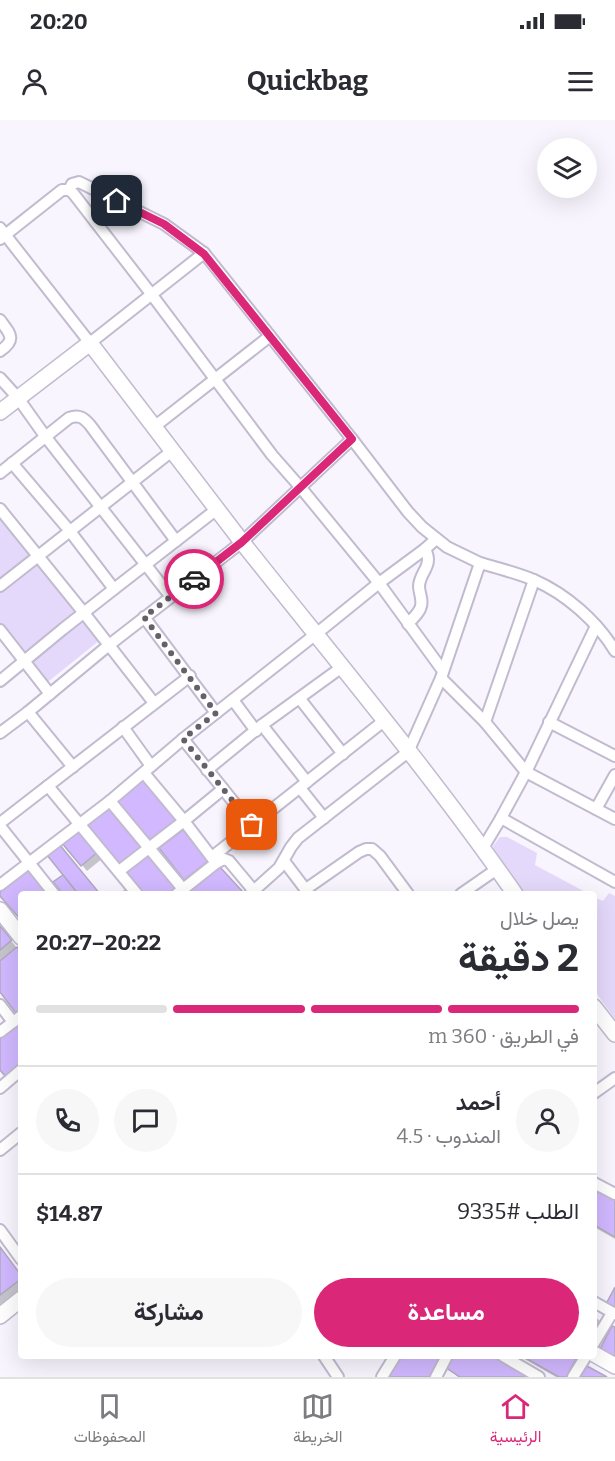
<!DOCTYPE html>
<html lang="ar">
<meta charset="utf-8">
<style>
:root{--surface:#fff;--page:#f7f7f7;--text:#2b2b33;--muted:#7c7c81;--line:#e1e1e2;--accent:#db2777}
body{margin:0;font-family:Bitter,Vazirmatn,serif;background:var(--page);color:var(--text);direction:rtl;height:100vh;display:flex;flex-direction:column;font-size:22px;white-space:nowrap}
*{box-sizing:border-box;margin:0}
p{font-size:20px;color:var(--muted)}
.icon{flex:none;width:33px;height:33px;fill:none;stroke:currentColor;stroke-width:2;stroke-linecap:round;stroke-linejoin:round}
.map{position:relative;flex:1;overflow:hidden;direction:ltr}
.details{position:absolute;left:18px;top:771px;width:579px;height:468px;display:flex;flex-direction:column;background:var(--surface);border-radius:6px;box-shadow:0 6px 24px #0002;direction:rtl}
.details>*{flex:none}
.buttons{position:absolute;left:537px;top:18px;display:grid;gap:12px}
.buttons a{display:grid;place-items:center;width:60px;height:60px;border-radius:50%;background:var(--surface);box-shadow:0 6px 24px #0002;font-size:30px}
.pin{position:absolute;display:grid;place-items:center;width:51px;height:51px;color:#fff;margin:-26px;border-radius:12px;box-shadow:0 3px 9px #0006}
.courier{position:absolute;display:grid;place-items:center;width:60px;height:60px;margin:-30px;border:4px solid #db2777;border-radius:50%;background:#fff;color:#222;box-shadow:0 2px 8px #0007}
.overview em{font-style:normal;font-weight:700}
.overview div{display:flex;flex-direction:column-reverse}
.overview{display:flex;align-items:center;justify-content:space-between;height:102px;padding:0 18px}
h1{font-size:39px;font-weight:700;line-height:45px}
.bar{display:grid;grid-template-columns:repeat(4,1fr);gap:9px 6px;align-content:center;height:72px;padding:0 18px}
.bar i{height:8px;border-radius:4px;background:var(--line)}
.bar .selected{background:var(--accent)}
.bar p{grid-column:span 4}
.line{display:flex;align-items:center;gap:15px;padding:0 18px;border-top:2px solid var(--line)}
.line div{flex:1}
.round{display:grid;place-items:center;flex:none;width:63px;height:63px;border-radius:32px;background:var(--page)}
.cta{display:flex;gap:12px;margin-top:auto;padding:12px 18px}
.cta a{flex:1;height:69px;border-radius:36px;background:var(--accent);color:#fff;font-size:24px;font-weight:700;line-height:69px;text-align:center}
.cta a+a{background:var(--page);color:var(--text)}
.status{display:flex;justify-content:space-between;align-items:center;height:42px;padding:0 30px;background:var(--surface);direction:ltr}
.status svg{height:16px;fill:currentColor}
header{display:flex;justify-content:space-between;align-items:center;height:78px;padding:0 18px;background:var(--surface);font-size:27px;font-weight:700}
.dock{display:flex;justify-content:space-around;align-items:center;height:84px;border-top:2px solid var(--line);background:var(--surface);font-size:16px;color:var(--muted)}
.dock a{display:grid;justify-items:center;gap:3px}
.dock .selected{color:var(--accent)}
.map>svg:first-child{display:block}
.green{fill:#e5d9fb}
.shadow{fill:#0003}
.building{fill:#d1b8ff;stroke:#b0aabe;stroke-width:1.5}
.lines{fill:none;stroke-linecap:round;stroke-linejoin:round}
.street-casing{stroke:#c2bbd0;stroke-width:14}
.secondary-casing{stroke:#c2bbd0;stroke-width:18}
.street{stroke:#fff;stroke-width:10}
.secondary{stroke:#fff;stroke-width:15}
.done{stroke:#64616a;stroke-width:6;stroke-dasharray:0 10.8}
.route{stroke:#db2777;stroke-width:8}
</style>
<div class="status"><b>20:20</b><svg viewBox="0 0 49 12"><path d="M0 12V9h3v3zM5 12V6h3v6zM10 12V3h3v9zM15 12V0h3v12zM26 1h20v11H26zM47 4h2v5h-2z"/></svg></div>
<header><svg class="icon" aria-label="menu" viewBox="0 0 24 24"><path d="M4 6h16M4 12h16M4 18h16"/></svg>Quickbag<svg class="icon" aria-label="person" viewBox="0 0 24 24"><circle cx="12" cy="8" r="4"/><path d="M4 21q1-7 8-7t8 7"/></svg></header>
<div class="map">
<svg width="615" height="1257" viewBox="0 0 615 1257">
<rect width="100%" height="100%" fill="#f8f5fe"/>
<g class="green">
<polygon points="0,393 100,520 44,565 0,510"/>
<polygon points="500,717 507,717 537,733 535,745 589,774 524,774 495,735 493,726"/>
<polygon points="609,773 615,776 615,899 594,870 594,777 603,781"/>
</g>
<g class="shadow">
<polygon points="151,667 182,708 157,727 149,720"/>
<polygon points="79,709 103,738 87,751 82,745"/>
<polygon points="188,717 212,747 190,764 185,759"/>
<polygon points="125,769 130,774 119,774"/>
<polygon points="0,807 21,833 21,895 0,869"/>
<polygon points="615,1079 615,1119 594,1107 594,1081"/>
<polygon points="0,1127 21,1155 21,1172 2,1187 0,1185"/>
<polygon points="594,1196 605,1205 594,1223"/>
<polygon points="403,1236 492,1236 525,1257 458,1257 446,1246 440,1257 391,1257"/>
<polygon points="519,1236 568,1236 576,1240 583,1248 578,1257 556,1257"/>
</g>
<g class="building">
<polygon points="144,657 176,700 148,721 116,679"/>
<polygon points="111,686 143,727 118,746 87,705"/>
<polygon points="79,707 99,731 81,746 61,722"/>
<polygon points="183,710 208,741 184,760 159,728"/>
<polygon points="59,724 100,774 78,774 63,755 47,735"/>
<polygon points="148,734 177,768 170,774 142,774 125,753"/>
<polygon points="219,746 242,771 239,774 187,774"/>
<polygon points="28,748 50,774 21,774 21,800 0,776 0,772"/>
<polygon points="63,755 78,774 63,774 53,762"/>
<polygon points="0,806 12,820 0,830"/>
<polygon points="17,827 21,832 21,889 16,893 0,872 0,841"/>
<polygon points="21,902 21,943 5,956 0,950 0,919"/>
<polygon points="600,1068 615,1077 615,1117 594,1105 594,1078"/>
<polygon points="0,1127 21,1155 21,1159 0,1175"/>
<polygon points="615,1167 615,1189 606,1184"/>
<polygon points="612,1206 615,1207 615,1238 600,1229"/>
<polygon points="401,1236 441,1236 429,1257 389,1257"/>
<polygon points="453,1236 495,1236 528,1257 460,1257 445,1247"/>
<polygon points="522,1236 571,1236 576,1239 566,1257 559,1257"/>
<polygon points="587,1246 607,1257 580,1257"/>
</g>
<g class="lines">
<g class="street-casing">
<g id="street">
<polyline points="0,108 90,223 204,133 164,104 79,62 72,64 69,70"/>
<polyline points="0,119 62,70 69,70 73,73 152,175 272,335 301,368 379,463 443,551"/>
<path d="M0,200C10,214 17,219 0,231"/>
<polyline points="0,258 18,278 45,316 171,477"/>
<polyline points="154,307 270,216"/>
<polyline points="352,319 408,392 422,407 447,427 480,443"/>
<polyline points="12,343 69,410 114,469 217,389"/>
<path d="M0,353L69,298C79,294 84,298 90,305L176,421"/>
<polyline points="0,389 84,493 154,583"/>
<polyline points="534,460 485,602 526,652 615,699"/>
<polyline points="0,466 172,331"/>
<polyline points="144,497 216,593"/>
<path d="M408,504C412,499 417,495 420,489C424,481 419,474 419,466C420,451 434,446 425,429"/>
<polyline points="0,510 50,574"/>
<polyline points="441,558 485,602"/>
<polyline points="0,561 63,509 114,469"/>
<polyline points="300,579 343,634"/>
<polyline points="233,580 256,611"/>
<polyline points="28,592 73,647"/>
<polyline points="549,602 615,636"/>
<polyline points="262,605 307,662"/>
<polyline points="123,607 151,646"/>
<polyline points="0,613 28,592 109,525 242,422 352,319 204,133"/>
<polyline points="183,619 252,705"/>
<polyline points="207,650 262,605 342,547"/>
<polyline points="144,653 184,701 216,743 224,739 229,741 254,771"/>
<polyline points="48,666 137,774"/>
<polyline points="300,668 324,698"/>
<polyline points="110,681 183,769"/>
<polyline points="596,689 615,655"/>
<polyline points="501,698 526,652 596,506"/>
<polyline points="0,703 190,556"/>
<polyline points="0,706 54,774"/>
<polyline points="483,728 501,698 615,762"/>
<polyline points="212,737 385,600"/>
<polyline points="284,741 309,774"/>
<polyline points="119,751 184,701 223,669"/>
<polyline points="0,765 110,681 183,619 316,514 379,463 425,429 436,419"/>
<polyline points="306,769 359,732 366,729 372,729 380,736 408,774"/>
<polyline points="177,774 216,743"/>
<path d="M250,774L279,748L291,727L298,718L408,632L441,558L480,443C498,448 517,453 534,460C566,474 597,501 615,531"/>
<polyline points="461,774 497,749"/>
<polyline points="0,885 13,902"/>
<polyline points="0,912 21,896"/>
<polyline points="0,968 21,950"/>
<polyline points="594,973 615,958"/>
<polyline points="0,1030 21,1013"/>
<polyline points="594,1063 615,1074"/>
<polyline points="0,1110 21,1139"/>
<polyline points="594,1182 615,1194"/>
<polyline points="594,1223 612,1193"/>
<polyline points="324,1236 338,1257"/>
<polyline points="503,1236 539,1257"/>
<polyline points="382,1257 395,1236"/>
<polyline points="436,1257 447,1236"/>
<polyline points="573,1257 586,1236"/>
</g>
</g>
<g class="secondary-casing">
<g id="secondary">
<path d="M0,292L90,223C141,289 191,356 242,422C334,538 430,652 515,774"/>
<polyline points="0,790 21,817"/>
<polyline points="594,887 615,914"/>
<polyline points="0,1196 21,1179"/>
<polyline points="594,1234 615,1246"/>
</g>
</g>
<use href="#street" class="street"/>
<use href="#secondary" class="secondary"/>
</g>
<g class="lines">
<polyline class="done" points="194,459 144,497 216,593 183,619 252,705"/>
<polyline class="route" points="117,81 164,104 204,134 352,319 242,422 194,459"/>
</g>
</svg>
<div class="buttons">
<a><svg class="icon" aria-label="layers" viewBox="0 0 24 24"><path d="M12 4l9 5-9 5-9-5zM3 14l9 5 9-5"/></svg></a>
</div>
<div class="pin" style="left:252px;top:705px;background:#ea580c"><svg class="icon" aria-label="bag" viewBox="0 0 24 24"><path d="M5 8h14l-1 12H6zM9 8a3 3 0 0 1 6 0"/></svg></div>
<div class="pin" style="left:117px;top:81px;background:#1f2937"><svg class="icon" aria-label="home" viewBox="0 0 24 24"><path d="M3 11l9-7 9 7M6 9v11h12V9"/></svg></div>
<div class="courier" style="left:194px;top:459px"><svg class="icon" aria-label="car" viewBox="0 0 24 24"><path d="M5 17H2v-5l4-1 3-4h7l3 4 3 1v5h-3M9 17h6M6 11h13"/><circle cx="7" cy="17" r="2"/><circle cx="17" cy="17" r="2"/></svg></div>
<section class="details">
<div class="overview"><div><h1>2 دقيقة</h1><p>يصل خلال</p></div><em>20:22–20:27</em></div>
<div class="bar"><i class="selected"></i><i class="selected"></i><i class="selected"></i><i></i><p>في الطريق · 360 m</p></div>
<div class="line" style="height:108px"><a class="round"><svg class="icon" aria-label="person" viewBox="0 0 24 24"><circle cx="12" cy="8" r="4"/><path d="M4 21q1-7 8-7t8 7"/></svg></a><div><b>أحمد</b><p>المندوب · 4.5</p></div><a class="round"><svg class="icon" aria-label="chat" viewBox="0 0 24 24"><path d="M4 5h16v11H9l-5 4z"/></svg></a><a class="round"><svg class="icon" aria-label="phone" viewBox="0 0 24 24"><path d="M5 4h4l2 5-3 2q2 4 5 5l2-3 5 2v4C11 20 4 13 5 4z"/></svg></a></div>
<div class="line" style="height:78px"><div>الطلب #9335</div><b>$14.87</b></div>
<div class="cta"><a>مساعدة</a><a>مشاركة</a></div>
</section>
</div>
<nav class="dock">
<a class="selected"><svg class="icon" aria-label="home" viewBox="0 0 24 24"><path d="M3 11l9-7 9 7M6 9v11h12V9"/></svg>الرئيسية</a>
<a><svg class="icon" aria-label="map" viewBox="0 0 24 24"><path d="M3 6l6-2 6 2 6-2v14l-6 2-6-2-6 2zM9 4v14M15 6v14"/></svg>الخريطة</a>
<a><svg class="icon" aria-label="saved" viewBox="0 0 24 24"><path d="M7 4h10v16l-5-4-5 4z"/></svg>المحفوظات</a>
</nav>
